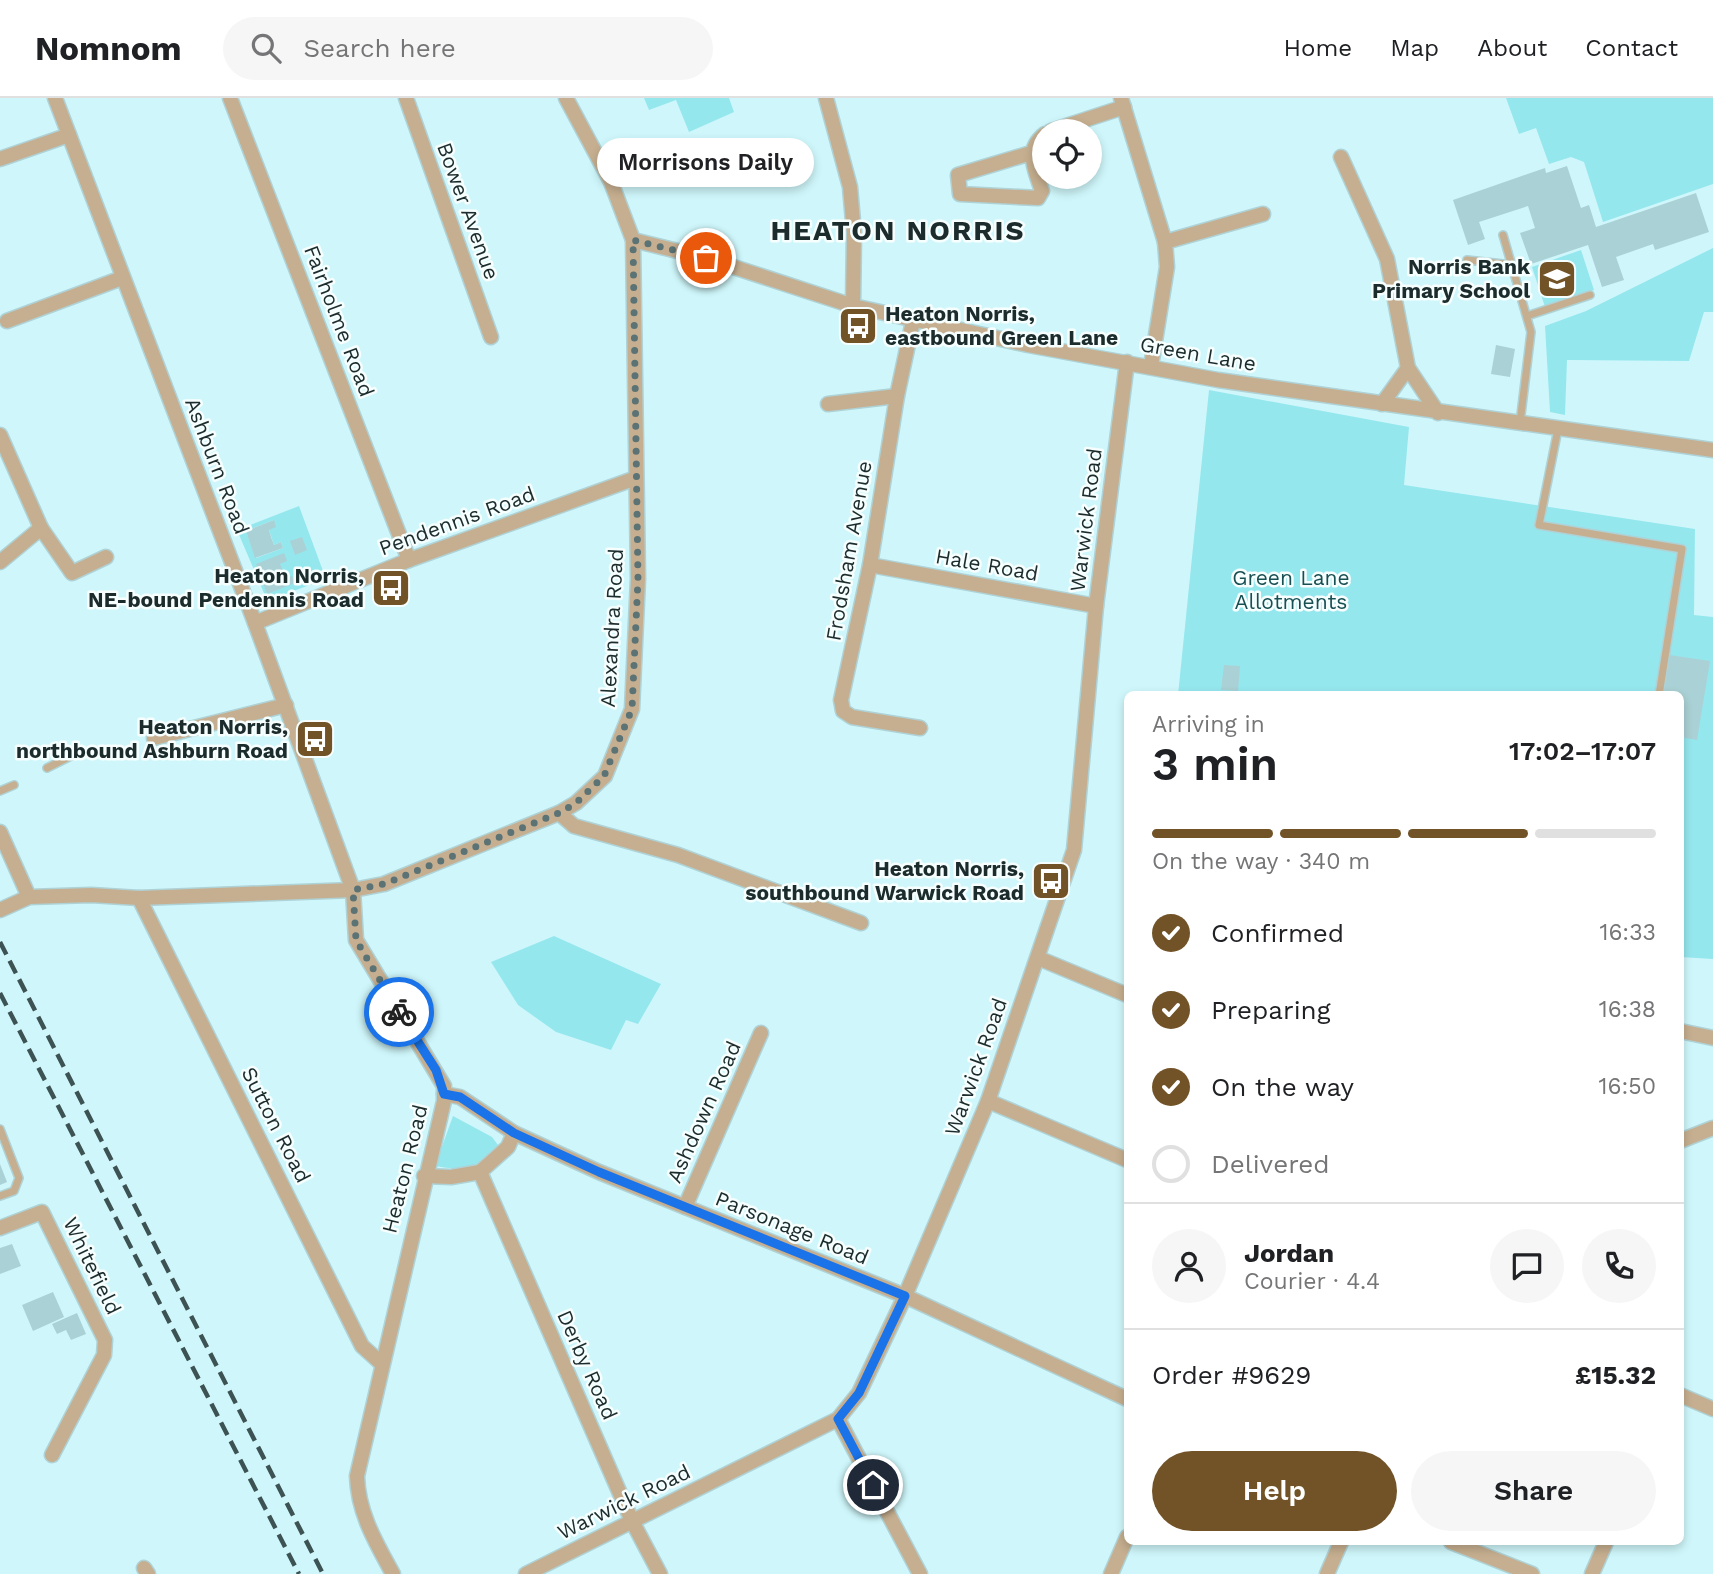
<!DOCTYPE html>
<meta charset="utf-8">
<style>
:root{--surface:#fff;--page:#f6f6f6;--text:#202124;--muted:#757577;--line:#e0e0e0;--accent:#715327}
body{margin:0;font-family:"Work Sans",sans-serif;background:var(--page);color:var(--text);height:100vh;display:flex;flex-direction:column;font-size:26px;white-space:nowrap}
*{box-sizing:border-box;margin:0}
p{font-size:23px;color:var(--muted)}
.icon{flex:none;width:38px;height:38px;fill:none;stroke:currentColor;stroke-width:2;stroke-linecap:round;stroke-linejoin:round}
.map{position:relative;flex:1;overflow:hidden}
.sheet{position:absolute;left:1124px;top:593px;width:560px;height:854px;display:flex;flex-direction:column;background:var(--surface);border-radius:10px;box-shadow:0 4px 10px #0003}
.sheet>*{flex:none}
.buttons{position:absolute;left:1032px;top:21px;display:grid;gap:14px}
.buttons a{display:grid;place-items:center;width:70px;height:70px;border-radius:50%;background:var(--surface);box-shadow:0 4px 10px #0003;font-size:35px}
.pin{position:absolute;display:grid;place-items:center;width:60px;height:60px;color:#fff;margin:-30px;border:4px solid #fff;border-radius:50%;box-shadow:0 2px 7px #0007}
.courier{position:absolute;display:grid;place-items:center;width:70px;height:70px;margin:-35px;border:5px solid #1a73e8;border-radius:50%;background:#fff;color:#222;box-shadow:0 2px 9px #0007}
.bubble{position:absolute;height:49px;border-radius:24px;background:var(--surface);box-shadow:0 4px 10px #0003;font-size:23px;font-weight:600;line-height:49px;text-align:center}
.summary em{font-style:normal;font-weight:600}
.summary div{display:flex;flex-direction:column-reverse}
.summary{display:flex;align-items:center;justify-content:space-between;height:119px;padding:0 28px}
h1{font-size:46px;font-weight:600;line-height:52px}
.bar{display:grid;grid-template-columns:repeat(4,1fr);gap:10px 7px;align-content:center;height:84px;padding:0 28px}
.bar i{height:9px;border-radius:5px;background:var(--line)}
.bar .active{background:var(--accent)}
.bar p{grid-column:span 4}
.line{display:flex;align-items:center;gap:18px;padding:0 28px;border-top:2px solid var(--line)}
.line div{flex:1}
.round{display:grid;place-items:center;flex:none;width:74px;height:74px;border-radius:37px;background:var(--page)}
ol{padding:0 28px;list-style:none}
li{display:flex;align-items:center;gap:21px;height:77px}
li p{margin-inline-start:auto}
li .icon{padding:7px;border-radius:50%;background:var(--accent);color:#fff;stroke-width:4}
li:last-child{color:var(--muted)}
li i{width:38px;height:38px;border:4px solid var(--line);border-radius:50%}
.cta{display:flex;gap:14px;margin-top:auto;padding:14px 28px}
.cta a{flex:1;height:80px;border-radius:42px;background:var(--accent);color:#fff;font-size:28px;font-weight:600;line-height:80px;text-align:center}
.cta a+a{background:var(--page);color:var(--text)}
header{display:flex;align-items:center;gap:42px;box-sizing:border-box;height:98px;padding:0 35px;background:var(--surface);border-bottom:2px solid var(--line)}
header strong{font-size:33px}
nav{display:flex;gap:38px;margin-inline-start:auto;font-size:24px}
.search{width:490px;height:63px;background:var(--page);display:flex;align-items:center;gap:18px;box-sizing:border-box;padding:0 24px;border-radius:38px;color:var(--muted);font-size:26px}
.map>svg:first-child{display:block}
.green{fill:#95e7ee;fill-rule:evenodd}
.building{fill:#aad1d5}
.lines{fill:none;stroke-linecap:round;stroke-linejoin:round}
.lane-casing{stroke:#afd2d6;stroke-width:10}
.street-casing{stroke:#afd2d6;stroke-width:17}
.lane{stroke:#c6af90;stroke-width:7}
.street{stroke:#c6af90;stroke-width:14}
.rail{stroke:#3d5253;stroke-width:4.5;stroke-dasharray:14 7;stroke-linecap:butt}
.done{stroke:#5b7375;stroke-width:7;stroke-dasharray:0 12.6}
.route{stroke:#1a73e8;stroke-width:9}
.labels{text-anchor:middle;stroke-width:5;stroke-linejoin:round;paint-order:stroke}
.street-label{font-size:21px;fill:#1c2c2d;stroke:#f6fefe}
.poi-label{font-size:21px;font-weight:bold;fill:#1c2c2d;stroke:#f6fefe;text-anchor:end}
.park-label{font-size:21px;fill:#184f53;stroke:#f6fefe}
.district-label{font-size:28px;font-weight:bold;letter-spacing:2px;fill:#1c2c2d;stroke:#f6fefe}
</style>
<header>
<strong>Nomnom</strong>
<div class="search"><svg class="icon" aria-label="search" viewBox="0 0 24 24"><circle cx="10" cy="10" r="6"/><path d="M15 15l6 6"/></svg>Search here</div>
<nav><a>Home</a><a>Map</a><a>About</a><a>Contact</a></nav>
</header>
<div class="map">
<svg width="1713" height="1476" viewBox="0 0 1713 1476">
<rect width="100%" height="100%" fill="#cff7fb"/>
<g class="green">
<polygon points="644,0 729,0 734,14 689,34 676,2 649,12"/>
<polygon points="1506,0 1713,0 1713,86 1603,124 1584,64 1571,59 1549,66 1536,30 1519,36"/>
<polygon points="1713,150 1713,214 1704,214 1689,263 1567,262 1565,317 1550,314 1545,228 1586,213"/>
<polygon points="1581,152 1594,192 1545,209 1532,169"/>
<polygon points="1209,292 1409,329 1404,387 1695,431 1694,517 1713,519 1713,861 1680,859 1680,597 1178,597"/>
<path d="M299,408L326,481L272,501L266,500L237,432ZM274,422L269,432L274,447L281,444L283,450L256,460L246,433Z"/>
<polygon points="554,838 661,886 638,926 626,922 611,952 556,934 518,907 491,864"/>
<path d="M453,1018L492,1039L498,1047C485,1070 458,1073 435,1068Z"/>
</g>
<g class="building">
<polygon points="1567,68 1581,110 1589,107 1596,129 1696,95 1709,134 1655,152 1653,146 1616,159 1624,182 1602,189 1588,147 1531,166 1520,135 1535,130 1528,108 1479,124 1485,141 1468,147 1453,102 1545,70 1546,75"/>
<polygon points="1496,247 1515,251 1510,279 1491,276"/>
<polygon points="274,422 276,429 269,432 271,439 274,447 281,444 283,450 255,460 246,433"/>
<polygon points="302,439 307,452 295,457 290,443"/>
<polygon points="284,455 287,463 280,466 286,480 292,478 295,485 267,496 256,466"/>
<polygon points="1669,557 1710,563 1697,642 1680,639 1680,597 1663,597"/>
<polygon points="1224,567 1240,568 1238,593 1221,592"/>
<polygon points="0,1066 7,1084 0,1087"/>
<polygon points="12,1146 21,1168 0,1176 0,1150"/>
<polygon points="53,1194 64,1219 33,1233 22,1207"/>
<polygon points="77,1215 86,1236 71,1242 66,1232 57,1236 52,1226"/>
</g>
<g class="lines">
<g class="lane-casing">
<g id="lane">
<polyline points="1503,137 1531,234 1520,325"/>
<polyline points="1467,162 1512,167"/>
<polyline points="1527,218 1590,197"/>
<polyline points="1558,331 1539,427 1682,451 1659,597"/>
<polyline points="47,670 71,658"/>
<polyline points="0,693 14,687"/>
<polyline points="0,1031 19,1080 14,1093 0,1098"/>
</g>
</g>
<g class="street-casing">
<g id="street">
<path d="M55,0L255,525L353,792L356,842L444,988V1003L357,1378C358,1415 376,1445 393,1476"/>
<polyline points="230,0 409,462"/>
<polyline points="406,0 491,239"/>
<polyline points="826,0 850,89 854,135 853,208"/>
<polyline points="1121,0 1165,144 1167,169 1151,268"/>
<polyline points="1051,33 1124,9"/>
<path d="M1031,55L958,77L960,96L1038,100L1042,93C1035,71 1024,52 1045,36"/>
<polyline points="1341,59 1387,161 1408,270 1438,315"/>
<polyline points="0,61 69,37"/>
<polyline points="633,142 706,160 853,208 1028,247 1218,282 1713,352"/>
<polyline points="1165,144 1263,116"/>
<polyline points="7,223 122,180"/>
<polyline points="913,223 897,298 870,467 841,602 843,613 852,619 920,630"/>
<polyline points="828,306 897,298"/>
<polyline points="1382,306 1408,270"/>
<polyline points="0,337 41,430"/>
<polyline points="0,464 41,430 72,475 106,459"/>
<polyline points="870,467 1096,508"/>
<polyline points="255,525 409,462 636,380"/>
<polyline points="154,640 286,607"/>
<polyline points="559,715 574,728 678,757 861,825"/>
<polyline points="0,734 29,799"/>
<polyline points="139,800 362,1248 382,1266"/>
<polyline points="0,812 29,799 91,797 139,800 353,792 384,786 559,715 576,705 605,678 632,611 638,481 633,142 611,84 566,0"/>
<polyline points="1038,860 1127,897"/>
<polyline points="1680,933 1713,940"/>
<polyline points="444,996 460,999 514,1035 599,1074 905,1198 1127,1301"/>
<polyline points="988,1003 1127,1062"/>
<polyline points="1680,1043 1713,1030"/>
<polyline points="480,1074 508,1049 514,1035"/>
<polyline points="424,1078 451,1079 480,1074 632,1423 660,1476"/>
<polyline points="685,1109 761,935"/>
<polyline points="0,1130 42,1114 105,1242 104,1257 52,1357"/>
<polyline points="1680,1297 1713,1311"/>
<polyline points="838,1321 920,1476"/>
<polyline points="1451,1444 1532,1476"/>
<polyline points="144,1470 148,1476"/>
<polyline points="526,1476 838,1321 859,1295 905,1198 988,1003 1074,752 1096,508 1127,264"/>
<polyline points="1111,1476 1127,1439"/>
<polyline points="1327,1476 1341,1444"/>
<polyline points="1592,1476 1606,1444"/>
</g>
</g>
<use href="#lane" class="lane"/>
<use href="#street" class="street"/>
<g class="rail">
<polyline points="0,844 323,1476"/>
<polyline points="0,895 299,1476"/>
</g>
</g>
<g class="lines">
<polyline class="done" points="399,914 356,842 353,792 384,786 559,715 576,705 604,678 632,611 638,481 633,142 706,160"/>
<polyline class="route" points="399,914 436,972 444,996 460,999 514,1035 599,1074 905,1198 859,1295 838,1321 873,1387"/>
</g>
<defs>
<g id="school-square" transform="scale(2.0125)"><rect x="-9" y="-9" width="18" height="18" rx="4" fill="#715327" stroke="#f6fefe"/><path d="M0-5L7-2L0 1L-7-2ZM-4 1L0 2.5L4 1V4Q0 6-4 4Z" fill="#fff"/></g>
<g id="bus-square" transform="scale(2.0125)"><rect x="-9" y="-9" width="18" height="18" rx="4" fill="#715327" stroke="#f6fefe"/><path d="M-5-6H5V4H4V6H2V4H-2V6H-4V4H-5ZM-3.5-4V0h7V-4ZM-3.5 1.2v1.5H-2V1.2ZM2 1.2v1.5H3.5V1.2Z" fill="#fff"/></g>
</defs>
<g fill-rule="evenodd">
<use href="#school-square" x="1557" y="181"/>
<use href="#bus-square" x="858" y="228"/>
<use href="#bus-square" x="391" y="490"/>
<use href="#bus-square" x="315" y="641"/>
<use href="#bus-square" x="1051" y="783"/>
</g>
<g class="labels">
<g class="street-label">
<text transform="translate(468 113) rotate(70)" y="7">Bower Avenue</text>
<text transform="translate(339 223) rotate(69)" y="7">Fairholme Road</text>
<text transform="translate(1198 256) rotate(10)" y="7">Green Lane</text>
<text transform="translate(217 368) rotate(69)" y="7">Ashburn Road</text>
<text transform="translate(1086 422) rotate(-83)" y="7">Warwick Road</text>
<text transform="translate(457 423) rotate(-20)" y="7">Pendennis Road</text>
<text transform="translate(849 453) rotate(-80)" y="7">Frodsham Avenue</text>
<text transform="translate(987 467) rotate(10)" y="7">Hale Road</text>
<text transform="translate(612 530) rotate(-87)" y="7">Alexandra Road</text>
<text transform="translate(976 969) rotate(-70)" y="7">Warwick Road</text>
<text transform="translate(704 1014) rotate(-66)" y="7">Ashdown Road</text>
<text transform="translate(276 1027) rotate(63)" y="7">Sutton Road</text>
<text transform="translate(405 1071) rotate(-76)" y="7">Heaton Road</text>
<text transform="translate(792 1130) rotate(22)" y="7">Parsonage Road</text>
<text transform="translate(92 1168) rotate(64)" y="7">Whitefield</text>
<text transform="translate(587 1267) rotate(66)" y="7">Derby Road</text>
<text transform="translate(624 1404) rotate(-26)" y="7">Warwick Road</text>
</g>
<g class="poi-label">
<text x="1530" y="176">Norris Bank<tspan x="1530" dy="24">Primary School</tspan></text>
<text x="885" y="223" text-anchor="start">Heaton Norris,<tspan x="885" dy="24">eastbound Green Lane</tspan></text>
<text x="364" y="485">Heaton Norris,<tspan x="364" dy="24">NE-bound Pendennis Road</tspan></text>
<text x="288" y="636">Heaton Norris,<tspan x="288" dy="24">northbound Ashburn Road</tspan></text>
<text x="1024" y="778">Heaton Norris,<tspan x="1024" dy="24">southbound Warwick Road</tspan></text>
</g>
<g class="park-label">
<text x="1291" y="487">Green Lane<tspan x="1291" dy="24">Allotments</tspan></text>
</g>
<g class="district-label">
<text x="898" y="142">HEATON NORRIS</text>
</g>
</g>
</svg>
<div class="buttons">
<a><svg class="icon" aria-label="locate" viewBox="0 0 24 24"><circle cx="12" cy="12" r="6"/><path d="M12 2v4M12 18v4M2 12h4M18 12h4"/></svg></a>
</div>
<div class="pin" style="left:706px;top:160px;background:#ea580c"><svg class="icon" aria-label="bag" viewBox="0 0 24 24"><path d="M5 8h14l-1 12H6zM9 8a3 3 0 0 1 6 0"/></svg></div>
<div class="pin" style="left:873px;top:1387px;background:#1f2937"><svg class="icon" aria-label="home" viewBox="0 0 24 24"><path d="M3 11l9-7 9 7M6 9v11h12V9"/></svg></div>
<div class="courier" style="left:399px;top:914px"><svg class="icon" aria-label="bike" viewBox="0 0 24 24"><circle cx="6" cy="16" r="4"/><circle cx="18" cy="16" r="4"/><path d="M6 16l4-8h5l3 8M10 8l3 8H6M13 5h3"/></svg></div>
<div class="bubble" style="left:597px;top:40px;width:217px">Morrisons Daily</div>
<section class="sheet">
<div class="summary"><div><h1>3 min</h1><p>Arriving in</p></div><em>17:02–17:07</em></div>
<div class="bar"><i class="active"></i><i class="active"></i><i class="active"></i><i></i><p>On the way · 340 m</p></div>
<ol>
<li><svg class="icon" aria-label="check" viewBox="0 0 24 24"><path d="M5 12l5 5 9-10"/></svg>Confirmed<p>16:33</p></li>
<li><svg class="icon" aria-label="check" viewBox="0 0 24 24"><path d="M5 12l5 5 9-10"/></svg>Preparing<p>16:38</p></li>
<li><svg class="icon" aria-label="check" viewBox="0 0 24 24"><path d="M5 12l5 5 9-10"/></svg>On the way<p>16:50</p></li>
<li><i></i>Delivered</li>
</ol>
<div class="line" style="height:126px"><a class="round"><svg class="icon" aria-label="person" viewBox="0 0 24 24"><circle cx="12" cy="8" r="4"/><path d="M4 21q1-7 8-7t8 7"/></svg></a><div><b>Jordan</b><p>Courier · 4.4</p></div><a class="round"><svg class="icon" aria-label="chat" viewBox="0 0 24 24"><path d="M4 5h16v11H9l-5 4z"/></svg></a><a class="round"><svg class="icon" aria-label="phone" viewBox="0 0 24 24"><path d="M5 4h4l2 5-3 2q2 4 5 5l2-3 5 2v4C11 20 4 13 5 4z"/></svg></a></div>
<div class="line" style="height:91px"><div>Order #9629</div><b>£15.32</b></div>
<div class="cta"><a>Help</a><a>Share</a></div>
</section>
</div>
